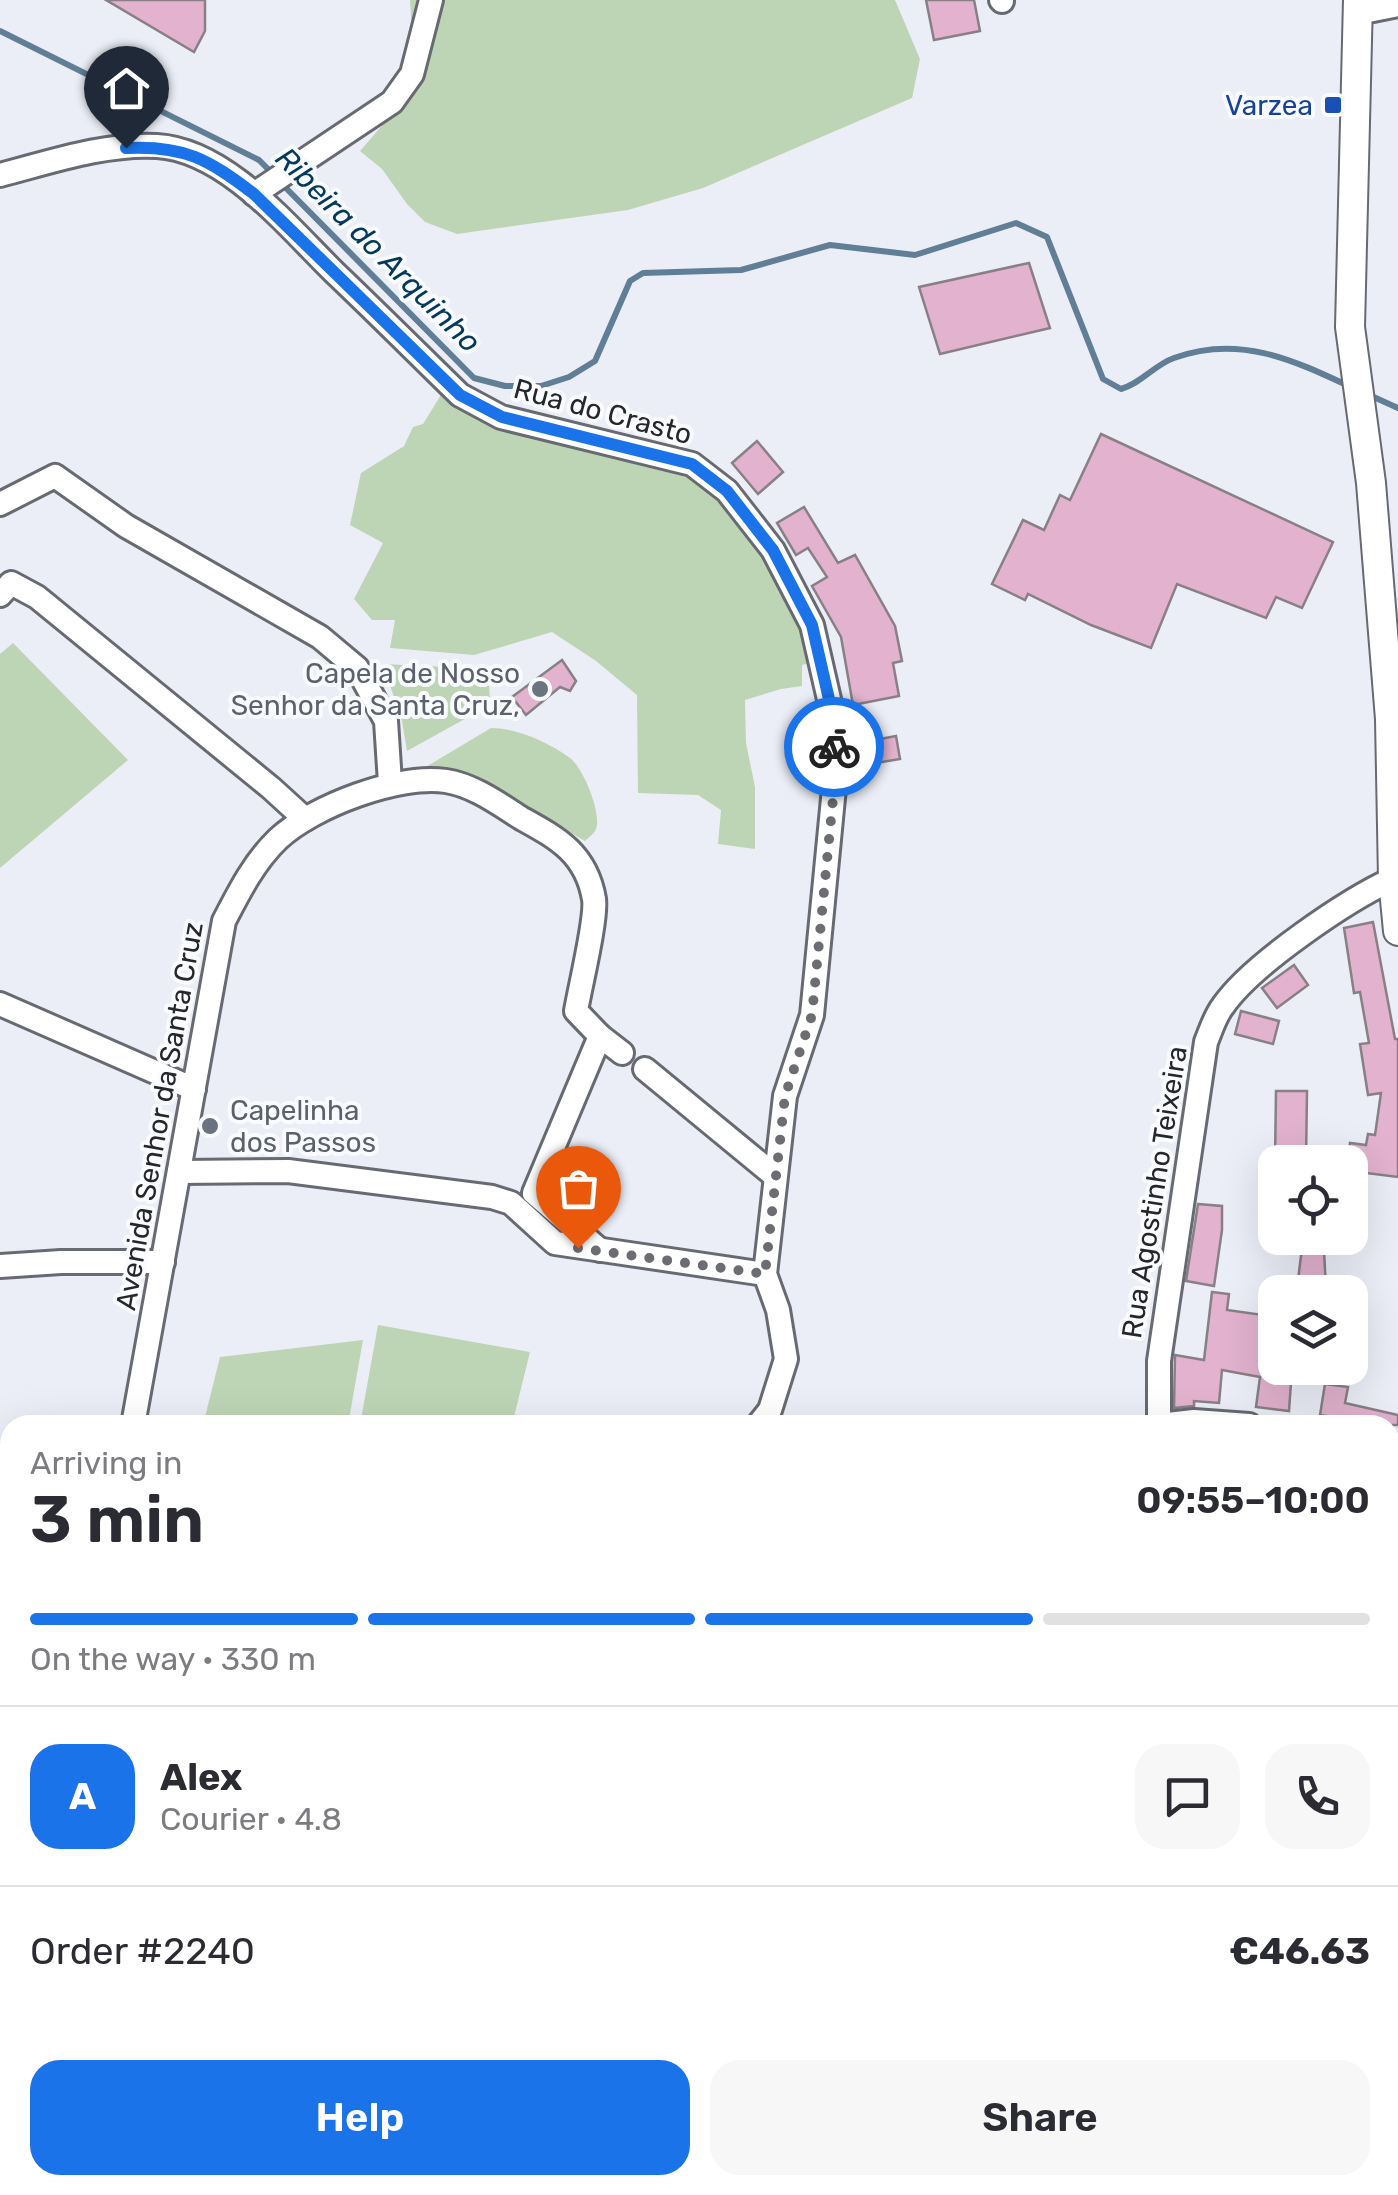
<!DOCTYPE html>
<meta charset="utf-8">
<style>
:root{--surface:#fff;--page:#f7f7f7;--text:#2b2b33;--muted:#7c7c81;--line:#e1e1e2;--accent:#1a73e8}
body{margin:0;font-family:Rubik,sans-serif;background:var(--page);color:var(--text);height:100vh;display:flex;flex-direction:column;font-size:38px;white-space:nowrap}
*{box-sizing:border-box;margin:0}
p{font-size:32px;color:var(--muted)}
.icon{flex:none;width:55px;height:55px;fill:none;stroke:currentColor;stroke-width:2;stroke-linecap:round;stroke-linejoin:round}
.map{position:relative;flex:1;overflow:hidden}
.side{position:absolute;left:0px;top:1415px;width:1400px;height:780px;display:flex;flex-direction:column;background:var(--surface);border-radius:30px 30px 0 0;box-shadow:0 10px 40px #0002}
.side>*{flex:none}
.fabs{position:absolute;left:1258px;top:1145px;display:grid;gap:20px}
.fabs a{display:grid;place-items:center;width:110px;height:110px;border-radius:20px;background:var(--surface);box-shadow:0 10px 40px #0002;font-size:50px}
.pin{position:absolute;display:grid;place-items:center;width:85px;height:85px;color:#fff;margin:-102px -42px;border-radius:50% 50% 50% 0;rotate:-45deg;box-shadow:0 0 10px #0007}
.pin .icon{rotate:45deg}
.courier{position:absolute;display:grid;place-items:center;width:100px;height:100px;margin:-50px;border:8px solid #1a73e8;border-radius:50%;background:#fff;color:#222;box-shadow:0 2px 12px #0007}
.overview em{font-style:normal;font-weight:600}
.overview div{display:flex;flex-direction:column-reverse}
.overview{display:flex;align-items:center;justify-content:space-between;height:170px;padding:0 30px}
h1{font-size:65px;font-weight:600;line-height:75px}
.bar{display:grid;grid-template-columns:repeat(4,1fr);gap:15px 10px;align-content:center;height:120px;padding:0 30px}
.bar i{height:12px;border-radius:8px;background:var(--line)}
.bar .active{background:var(--accent)}
.bar p{grid-column:span 4}
.line{display:flex;align-items:center;gap:25px;padding:0 30px;border-top:2px solid var(--line)}
.line div{flex:1}
.round{display:grid;place-items:center;flex:none;width:105px;height:105px;border-radius:30px;background:var(--page)}
.action{display:flex;gap:20px;margin-top:auto;padding:20px 30px}
.action a{flex:1;height:115px;border-radius:30px;background:var(--accent);color:#fff;font-size:40px;font-weight:600;line-height:115px;text-align:center}
.action a+a{background:var(--page);color:var(--text)}
.map>svg:first-child{display:block}
.green{fill:#bed5b5}
.lines{fill:none;stroke-linecap:round;stroke-linejoin:round}
.stream{stroke:#607e96;stroke-width:6}
.building{fill:#e2b2ce;stroke:#888084;stroke-width:2.5}
.minor-casing{stroke:#676a71;stroke-width:28}
.tertiary-casing{stroke:#676a71;stroke-width:32}
.minor{stroke:#fff;stroke-width:22}
.tertiary{stroke:#fff;stroke-width:28}
.done{stroke:#6b6d72;stroke-width:10;stroke-dasharray:0 18}
.route{stroke:#1a73e8;stroke-width:12}
.transit-dot{fill:#1a4fb4;stroke:#fafbff;stroke-width:4}
.worship-dot{fill:#6b7280;stroke:#fafbff;stroke-width:4}
.labels{text-anchor:middle;stroke-width:8;stroke-linejoin:round;paint-order:stroke}
.transit-label{font-size:28px;fill:#164399;stroke:#fafbff;text-anchor:end}
.street-label{font-size:28px;fill:#26272a;stroke:#fafbff}
.worship-label{font-size:28px;fill:#5b616d;stroke:#fafbff;text-anchor:end}
.water-label{font-size:30px;font-style:italic;fill:#033a5b;stroke:#fafbff}
</style>
<div class="map">
<svg width="1398" height="2195" viewBox="0 0 1398 2195">
<rect width="100%" height="100%" fill="#ebeef7"/>
<g class="green">
<polygon points="410,0 895,0 920,59 912,98 703,188 628,210 457,234 425,222 407,204 382,169 360,151 393,113 395,82 412,35"/>
<polygon points="444,390 664,466 715,490 769,544 813,662 802,665 802,686 781,689 745,700 746,743 755,787 755,849 718,844 721,810 698,795 638,793 637,695 596,661 552,632 474,655 390,648 395,620 372,620 354,599 383,543 350,525 361,473 404,446 413,427 423,424"/>
<polygon points="13,643 128,760 0,868 0,654"/>
<polygon points="383,664 488,669 490,700 481,710 407,751 402,721"/>
<path d="M491,728C517,728 548,742 570,758C583,767 602,814 596,829C594,834 589,837 585,841L463,773L444,769L419,771Z"/>
<polygon points="378,1325 530,1352 512,1425 360,1425"/>
<polygon points="363,1340 348,1425 203,1425 220,1357"/>
<polygon points="1038,2185 1131,2185 1124,2195 1051,2195"/>
</g>
<g class="lines">
<g class="stream">
<polyline points="0,31 259,160 273,174"/>
<path d="M281,183L474,378L505,386H541L569,377L595,361L630,281L643,273L741,270L830,245L915,255L1016,223L1047,237L1103,379L1121,389C1142,383 1154,365 1174,358C1239,334 1293,360 1351,387"/>
<polyline points="1367,394 1398,408"/>
</g>
</g>
<g class="building">
<polygon points="106,0 205,0 205,31 194,52"/>
<polygon points="926,0 974,0 980,31 934,40"/>
<polygon points="1029,263 1050,328 940,354 919,287"/>
<polygon points="1101,434 1333,542 1302,608 1276,597 1266,618 1177,584 1151,648 1091,625 1028,594 1025,600 992,584 1023,520 1044,530 1060,495 1070,500"/>
<polygon points="757,441 783,472 758,494 732,463"/>
<polygon points="804,507 838,563 855,555 895,626 902,661 893,663 899,696 853,705 841,637 812,586 827,577 808,548 796,555 777,523"/>
<polygon points="562,660 576,681 570,691 560,687 526,715 512,697"/>
<polygon points="896,736 900,759 858,766 854,744"/>
<polygon points="1373,922 1395,1039 1398,1039 1398,1177 1350,1171 1350,1162 1347,1162 1350,1143 1366,1145 1368,1134 1375,1135 1381,1093 1368,1095 1360,1044 1369,1043 1360,992 1354,993 1344,928"/>
<polygon points="1294,965 1308,985 1277,1008 1262,988"/>
<polygon points="1241,1011 1279,1021 1273,1044 1235,1034"/>
<polygon points="1276,1091 1307,1091 1306,1162 1275,1162"/>
<polygon points="1198,1204 1222,1206 1222,1230 1214,1286 1186,1281"/>
<polygon points="1302,1248 1324,1251 1326,1288 1297,1288"/>
<polygon points="1212,1292 1229,1294 1227,1310 1270,1316 1262,1368 1292,1368 1289,1411 1256,1407 1260,1377 1222,1370 1219,1403 1194,1401 1194,1406 1174,1408 1175,1355 1204,1360"/>
<polygon points="1325,1384 1348,1387 1345,1403 1398,1415 1398,1425 1350,1425 1351,1420 1320,1415"/>
</g>
<g class="lines">
<g class="minor-casing">
<g id="minor">
<polyline points="1001,0 1002,1"/>
<polyline points="1358,13 1398,5"/>
<path d="M0,175C50,162 105,143 157,146C226,150 288,227 334,272C377,313 418,354 460,395L501,417L692,464L727,491L773,550L812,625L834,721V788L812,1015L785,1096L765,1274L778,1310L786,1359L770,1410L758,1425"/>
<polyline points="254,194 392,102 412,74 431,0"/>
<polyline points="0,504 55,476 126,526 320,637 357,668 386,721 390,783"/>
<polyline points="0,595 11,583 37,597 271,788 305,819"/>
<polyline points="0,1004 194,1089"/>
<polyline points="645,1069 775,1176"/>
<polyline points="179,1172 288,1171 492,1197 511,1203 555,1243 765,1274"/>
<polyline points="600,1250 534,1193 600,1036"/>
<polyline points="0,1266 61,1262 163,1262"/>
<path d="M133,1425L224,921C239,892 254,862 278,839C313,806 399,774 446,781C473,785 499,804 521,818C557,838 586,853 594,899C597,918 580,987 576,1011L600,1036L622,1053"/>
<path d="M1159,1425V1361L1206,1042C1211,1030 1215,1016 1223,1006C1251,965 1347,900 1393,879"/>
<polyline points="1159,1425 1194,1421 1249,1425"/>
<polyline points="1390,1449 1398,1450"/>
<polyline points="0,2008 10,2015"/>
<polyline points="258,2185 273,2195"/>
<polyline points="498,2185 498,2195"/>
<polyline points="721,2185 721,2195"/>
</g>
</g>
<g class="tertiary-casing">
<g id="tertiary">
<polyline points="1358,0 1350,327 1371,483 1390,719 1393,879 1398,931"/>
<polyline points="0,1621 10,1624"/>
<polyline points="1390,1759 1398,1730"/>
<polyline points="0,1948 10,1934"/>
<polyline points="1267,2195 1270,2185"/>
</g>
</g>
<use href="#minor" class="minor"/>
<use href="#tertiary" class="tertiary"/>
</g>
<g class="lines">
<polyline class="done" points="578,1248 765,1274 785,1096 812,1015 834,788 834,747"/>
<path class="route" d="M126,148C184,145 208,159 254,194L460,395L502,417L692,464L727,491L773,550L812,625L834,721V747"/>
</g>
<rect class="transit-dot" x="1323" y="95" width="20" height="20" rx="5"/>
<g class="worship-dot">
<circle cx="540" cy="689" r="10"/>
<circle cx="210" cy="1126" r="10"/>
</g>
<g class="labels">
<g class="transit-label">
<text x="1313" y="115">Varzea</text>
</g>
<g class="street-label">
<text transform="translate(603 411) rotate(15)" y="10">Rua do Crasto</text>
<text transform="translate(159 1116) rotate(-80)" y="10">Avenida Senhor da Santa Cruz</text>
<text transform="translate(1154 1192) rotate(-81)" y="10">Rua Agostinho Teixeira</text>
</g>
<g class="worship-label">
<text x="520" y="683">Capela de Nosso<tspan x="520" dy="32">Senhor da Santa Cruz,</tspan></text>
<text x="230" y="1120" text-anchor="start">Capelinha<tspan x="230" dy="32">dos Passos</tspan></text>
</g>
<g class="water-label">
<text transform="translate(378 250) rotate(45)" y="10">Ribeira do Arquinho</text>
</g>
</g>
</svg>
<div class="fabs">
<a><svg class="icon" aria-label="locate" viewBox="0 0 24 24"><circle cx="12" cy="12" r="6"/><path d="M12 2v4M12 18v4M2 12h4M18 12h4"/></svg></a>
<a><svg class="icon" aria-label="layers" viewBox="0 0 24 24"><path d="M12 4l9 5-9 5-9-5zM3 14l9 5 9-5"/></svg></a>
</div>
<div class="pin" style="left:578px;top:1248px;background:#ea580c"><svg class="icon" aria-label="bag" viewBox="0 0 24 24"><path d="M5 8h14l-1 12H6zM9 8a3 3 0 0 1 6 0"/></svg></div>
<div class="pin" style="left:126px;top:148px;background:#1f2937"><svg class="icon" aria-label="home" viewBox="0 0 24 24"><path d="M3 11l9-7 9 7M6 9v11h12V9"/></svg></div>
<div class="courier" style="left:834px;top:747px"><svg class="icon" aria-label="bike" viewBox="0 0 24 24"><circle cx="6" cy="16" r="4"/><circle cx="18" cy="16" r="4"/><path d="M6 16l4-8h5l3 8M10 8l3 8H6M13 5h3"/></svg></div>
<section class="side">
<div class="overview"><div><h1>3 min</h1><p>Arriving in</p></div><em>09:55–10:00</em></div>
<div class="bar"><i class="active"></i><i class="active"></i><i class="active"></i><i></i><p>On the way · 330 m</p></div>
<div class="line" style="height:180px"><b class="round" style="background:var(--accent);color:#fff">A</b><div><b>Alex</b><p>Courier · 4.8</p></div><a class="round"><svg class="icon" aria-label="chat" viewBox="0 0 24 24"><path d="M4 5h16v11H9l-5 4z"/></svg></a><a class="round"><svg class="icon" aria-label="phone" viewBox="0 0 24 24"><path d="M5 4h4l2 5-3 2q2 4 5 5l2-3 5 2v4C11 20 4 13 5 4z"/></svg></a></div>
<div class="line" style="height:130px"><div>Order #2240</div><b>€46.63</b></div>
<div class="action"><a>Help</a><a>Share</a></div>
</section>
</div>
